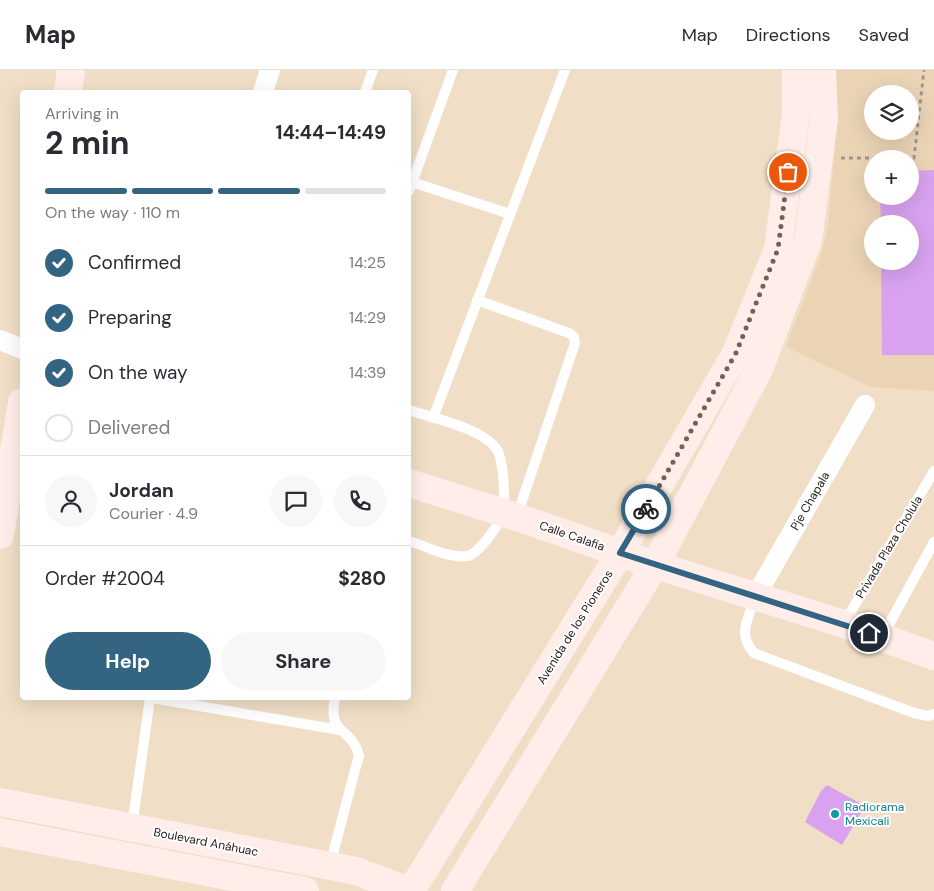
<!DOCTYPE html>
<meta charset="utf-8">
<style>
:root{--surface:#fff;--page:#f7f7f7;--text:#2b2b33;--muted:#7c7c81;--line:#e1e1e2;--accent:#336482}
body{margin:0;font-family:"DM Sans",sans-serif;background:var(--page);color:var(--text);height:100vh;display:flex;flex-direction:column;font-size:19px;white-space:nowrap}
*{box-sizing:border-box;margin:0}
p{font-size:16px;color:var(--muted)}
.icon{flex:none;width:28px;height:28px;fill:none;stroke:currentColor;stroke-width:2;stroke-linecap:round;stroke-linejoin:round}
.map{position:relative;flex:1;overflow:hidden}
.sheet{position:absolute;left:20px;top:20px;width:391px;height:610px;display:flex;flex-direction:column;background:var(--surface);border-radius:5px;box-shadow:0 5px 20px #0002}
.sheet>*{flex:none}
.tools{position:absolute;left:864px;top:15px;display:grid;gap:10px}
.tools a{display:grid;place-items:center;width:55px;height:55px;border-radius:50%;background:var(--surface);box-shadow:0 5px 20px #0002;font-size:25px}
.pin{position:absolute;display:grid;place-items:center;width:42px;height:42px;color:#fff;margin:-21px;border:2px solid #fff;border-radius:50%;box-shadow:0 1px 5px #0007}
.courier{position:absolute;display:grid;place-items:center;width:50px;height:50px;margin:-25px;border:4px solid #336482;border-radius:50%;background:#fff;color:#222;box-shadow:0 1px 6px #0007}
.summary em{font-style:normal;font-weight:700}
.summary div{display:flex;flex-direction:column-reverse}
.summary{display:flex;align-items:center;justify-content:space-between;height:85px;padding:0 25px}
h1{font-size:32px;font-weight:700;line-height:38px}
.bar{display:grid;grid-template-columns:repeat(4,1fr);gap:8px 5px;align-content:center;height:60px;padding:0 25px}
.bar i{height:6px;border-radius:4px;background:var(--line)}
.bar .on{background:var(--accent)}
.bar p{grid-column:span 4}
.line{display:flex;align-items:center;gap:12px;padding:0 25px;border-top:1px solid var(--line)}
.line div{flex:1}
.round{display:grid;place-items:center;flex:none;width:52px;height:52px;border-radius:26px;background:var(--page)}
ol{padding:0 25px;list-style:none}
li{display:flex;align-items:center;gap:15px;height:55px}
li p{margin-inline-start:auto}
li .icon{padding:5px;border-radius:50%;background:var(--accent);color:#fff;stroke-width:4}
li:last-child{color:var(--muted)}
li i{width:28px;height:28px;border:2px solid var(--line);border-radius:50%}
.primary-button{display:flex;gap:10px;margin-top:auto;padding:10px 25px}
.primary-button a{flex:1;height:58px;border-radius:30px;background:var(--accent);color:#fff;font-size:20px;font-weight:700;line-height:58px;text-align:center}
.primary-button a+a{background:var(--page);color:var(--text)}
header{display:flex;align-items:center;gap:30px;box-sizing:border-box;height:70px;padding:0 25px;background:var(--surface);border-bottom:1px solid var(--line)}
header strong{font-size:24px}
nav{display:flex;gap:28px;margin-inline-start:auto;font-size:18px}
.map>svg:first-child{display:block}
.built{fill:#ebd4b6;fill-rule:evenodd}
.building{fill:#d8a2ef}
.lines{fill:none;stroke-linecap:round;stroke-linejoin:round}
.path{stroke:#a39583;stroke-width:3;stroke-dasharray:4 4;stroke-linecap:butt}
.lane{stroke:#fff;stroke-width:10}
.street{stroke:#fff;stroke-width:20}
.secondary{stroke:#feede9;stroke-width:28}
.done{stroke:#6e6356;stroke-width:5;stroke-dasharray:0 9}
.route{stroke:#336482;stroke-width:6}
.culture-dot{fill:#0f9aa8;stroke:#fff;stroke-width:2}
.labels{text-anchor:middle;stroke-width:4;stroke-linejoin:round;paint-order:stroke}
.street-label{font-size:12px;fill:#282119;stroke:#fff}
.culture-label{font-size:12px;fill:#0d838f;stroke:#fff;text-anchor:start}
</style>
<header>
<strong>Map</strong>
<nav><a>Map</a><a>Directions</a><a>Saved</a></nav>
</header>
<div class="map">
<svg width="934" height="821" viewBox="0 0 934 821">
<rect width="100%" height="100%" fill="#f0dec6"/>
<path class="built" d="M836,0H934V321L871,317L786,277L820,188L828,156L835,75ZM872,24H910V61H872ZM872,89H910V126H872ZM872,154H910V191H872Z"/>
<g class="building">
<polygon points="934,100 934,285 882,285 881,191 910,191 910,154 881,154 880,126 910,126 910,101"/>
<polygon points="827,715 865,736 842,775 805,752 821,721"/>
</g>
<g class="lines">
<polyline class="path" points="841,88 914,88 924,0"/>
<g class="lane">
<polyline points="365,22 373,0"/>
<polyline points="409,111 510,144"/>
<polyline points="409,121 453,0"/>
<polyline points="477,230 569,263 574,267 575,273 517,446"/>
<path d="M409,340C432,348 481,358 496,378C504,389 505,429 503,442C501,453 478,484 468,486C449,489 426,476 409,471"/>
<polyline points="433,348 565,0"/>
<path d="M755,528C748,550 737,564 754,583L914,643L928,646L934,644"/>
<polyline points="844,553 934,401"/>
<polyline points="882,567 934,472"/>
<polyline points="152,628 340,660"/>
<polyline points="132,757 150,628"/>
<path d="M330,795L359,685C351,656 327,666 335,628"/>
</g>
<g class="street">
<polyline points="263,22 270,0"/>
<polyline points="0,270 22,279"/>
<polyline points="755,527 865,335"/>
</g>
<g class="secondary">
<polyline points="68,22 71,0"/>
<polyline points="409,413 517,447 655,495 844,554 934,586"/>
<polyline points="0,465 22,332"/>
<polyline points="0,732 356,801 409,821"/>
<polyline points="0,762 305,821"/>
<polyline points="411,821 620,483 736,283 778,179 796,43 796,0"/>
<polyline points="455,821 655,495 759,299 808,171 824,49 822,0"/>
</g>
</g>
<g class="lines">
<polyline class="done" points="646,439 736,283 778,179 788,102"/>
<polyline class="route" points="646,439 620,483 869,563"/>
</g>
<circle class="culture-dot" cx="835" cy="744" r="5"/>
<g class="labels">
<g class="street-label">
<text transform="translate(810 431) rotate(-60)" y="4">Pje Chapala</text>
<text transform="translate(572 466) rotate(19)" y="4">Calle Calafia</text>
<text transform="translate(889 477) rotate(-59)" y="4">Privada Plaza Cholula</text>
<text transform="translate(575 557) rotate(-58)" y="4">Avenida de los Pioneros</text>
<text transform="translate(206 772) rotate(11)" y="4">Boulevard Anáhuac</text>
</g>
<g class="culture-label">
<text x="845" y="741">Radiorama<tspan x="845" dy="14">Mexicali</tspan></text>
</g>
</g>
</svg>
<div class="tools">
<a><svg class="icon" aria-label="layers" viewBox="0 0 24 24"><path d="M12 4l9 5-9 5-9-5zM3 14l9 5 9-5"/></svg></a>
<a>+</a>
<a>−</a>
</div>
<div class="pin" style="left:788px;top:102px;background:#ea580c"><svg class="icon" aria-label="bag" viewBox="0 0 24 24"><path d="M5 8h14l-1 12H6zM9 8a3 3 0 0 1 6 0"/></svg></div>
<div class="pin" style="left:869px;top:563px;background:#1f2937"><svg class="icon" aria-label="home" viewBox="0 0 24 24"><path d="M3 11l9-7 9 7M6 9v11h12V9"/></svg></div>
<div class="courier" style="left:646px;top:439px"><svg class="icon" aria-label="bike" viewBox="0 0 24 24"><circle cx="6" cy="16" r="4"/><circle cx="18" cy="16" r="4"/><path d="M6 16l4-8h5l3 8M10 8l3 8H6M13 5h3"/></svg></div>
<section class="sheet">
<div class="summary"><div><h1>2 min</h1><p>Arriving in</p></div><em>14:44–14:49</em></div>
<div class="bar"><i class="on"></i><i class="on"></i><i class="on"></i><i></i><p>On the way · 110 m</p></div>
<ol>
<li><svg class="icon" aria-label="check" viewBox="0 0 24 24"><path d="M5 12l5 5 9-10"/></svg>Confirmed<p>14:25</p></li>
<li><svg class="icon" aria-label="check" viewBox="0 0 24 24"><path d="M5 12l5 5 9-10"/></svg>Preparing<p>14:29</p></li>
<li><svg class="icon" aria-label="check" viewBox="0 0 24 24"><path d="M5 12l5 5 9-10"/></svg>On the way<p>14:39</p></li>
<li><i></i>Delivered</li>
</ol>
<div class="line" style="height:90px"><a class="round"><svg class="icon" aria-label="person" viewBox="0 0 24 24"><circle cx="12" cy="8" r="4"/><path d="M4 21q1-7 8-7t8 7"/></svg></a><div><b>Jordan</b><p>Courier · 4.9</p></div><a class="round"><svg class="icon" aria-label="chat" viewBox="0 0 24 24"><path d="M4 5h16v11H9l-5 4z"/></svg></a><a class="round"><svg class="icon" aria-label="phone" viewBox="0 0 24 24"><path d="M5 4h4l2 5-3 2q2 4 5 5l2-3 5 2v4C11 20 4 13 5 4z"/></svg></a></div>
<div class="line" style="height:65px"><div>Order #2004</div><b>$280</b></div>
<div class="primary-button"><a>Help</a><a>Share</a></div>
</section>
</div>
